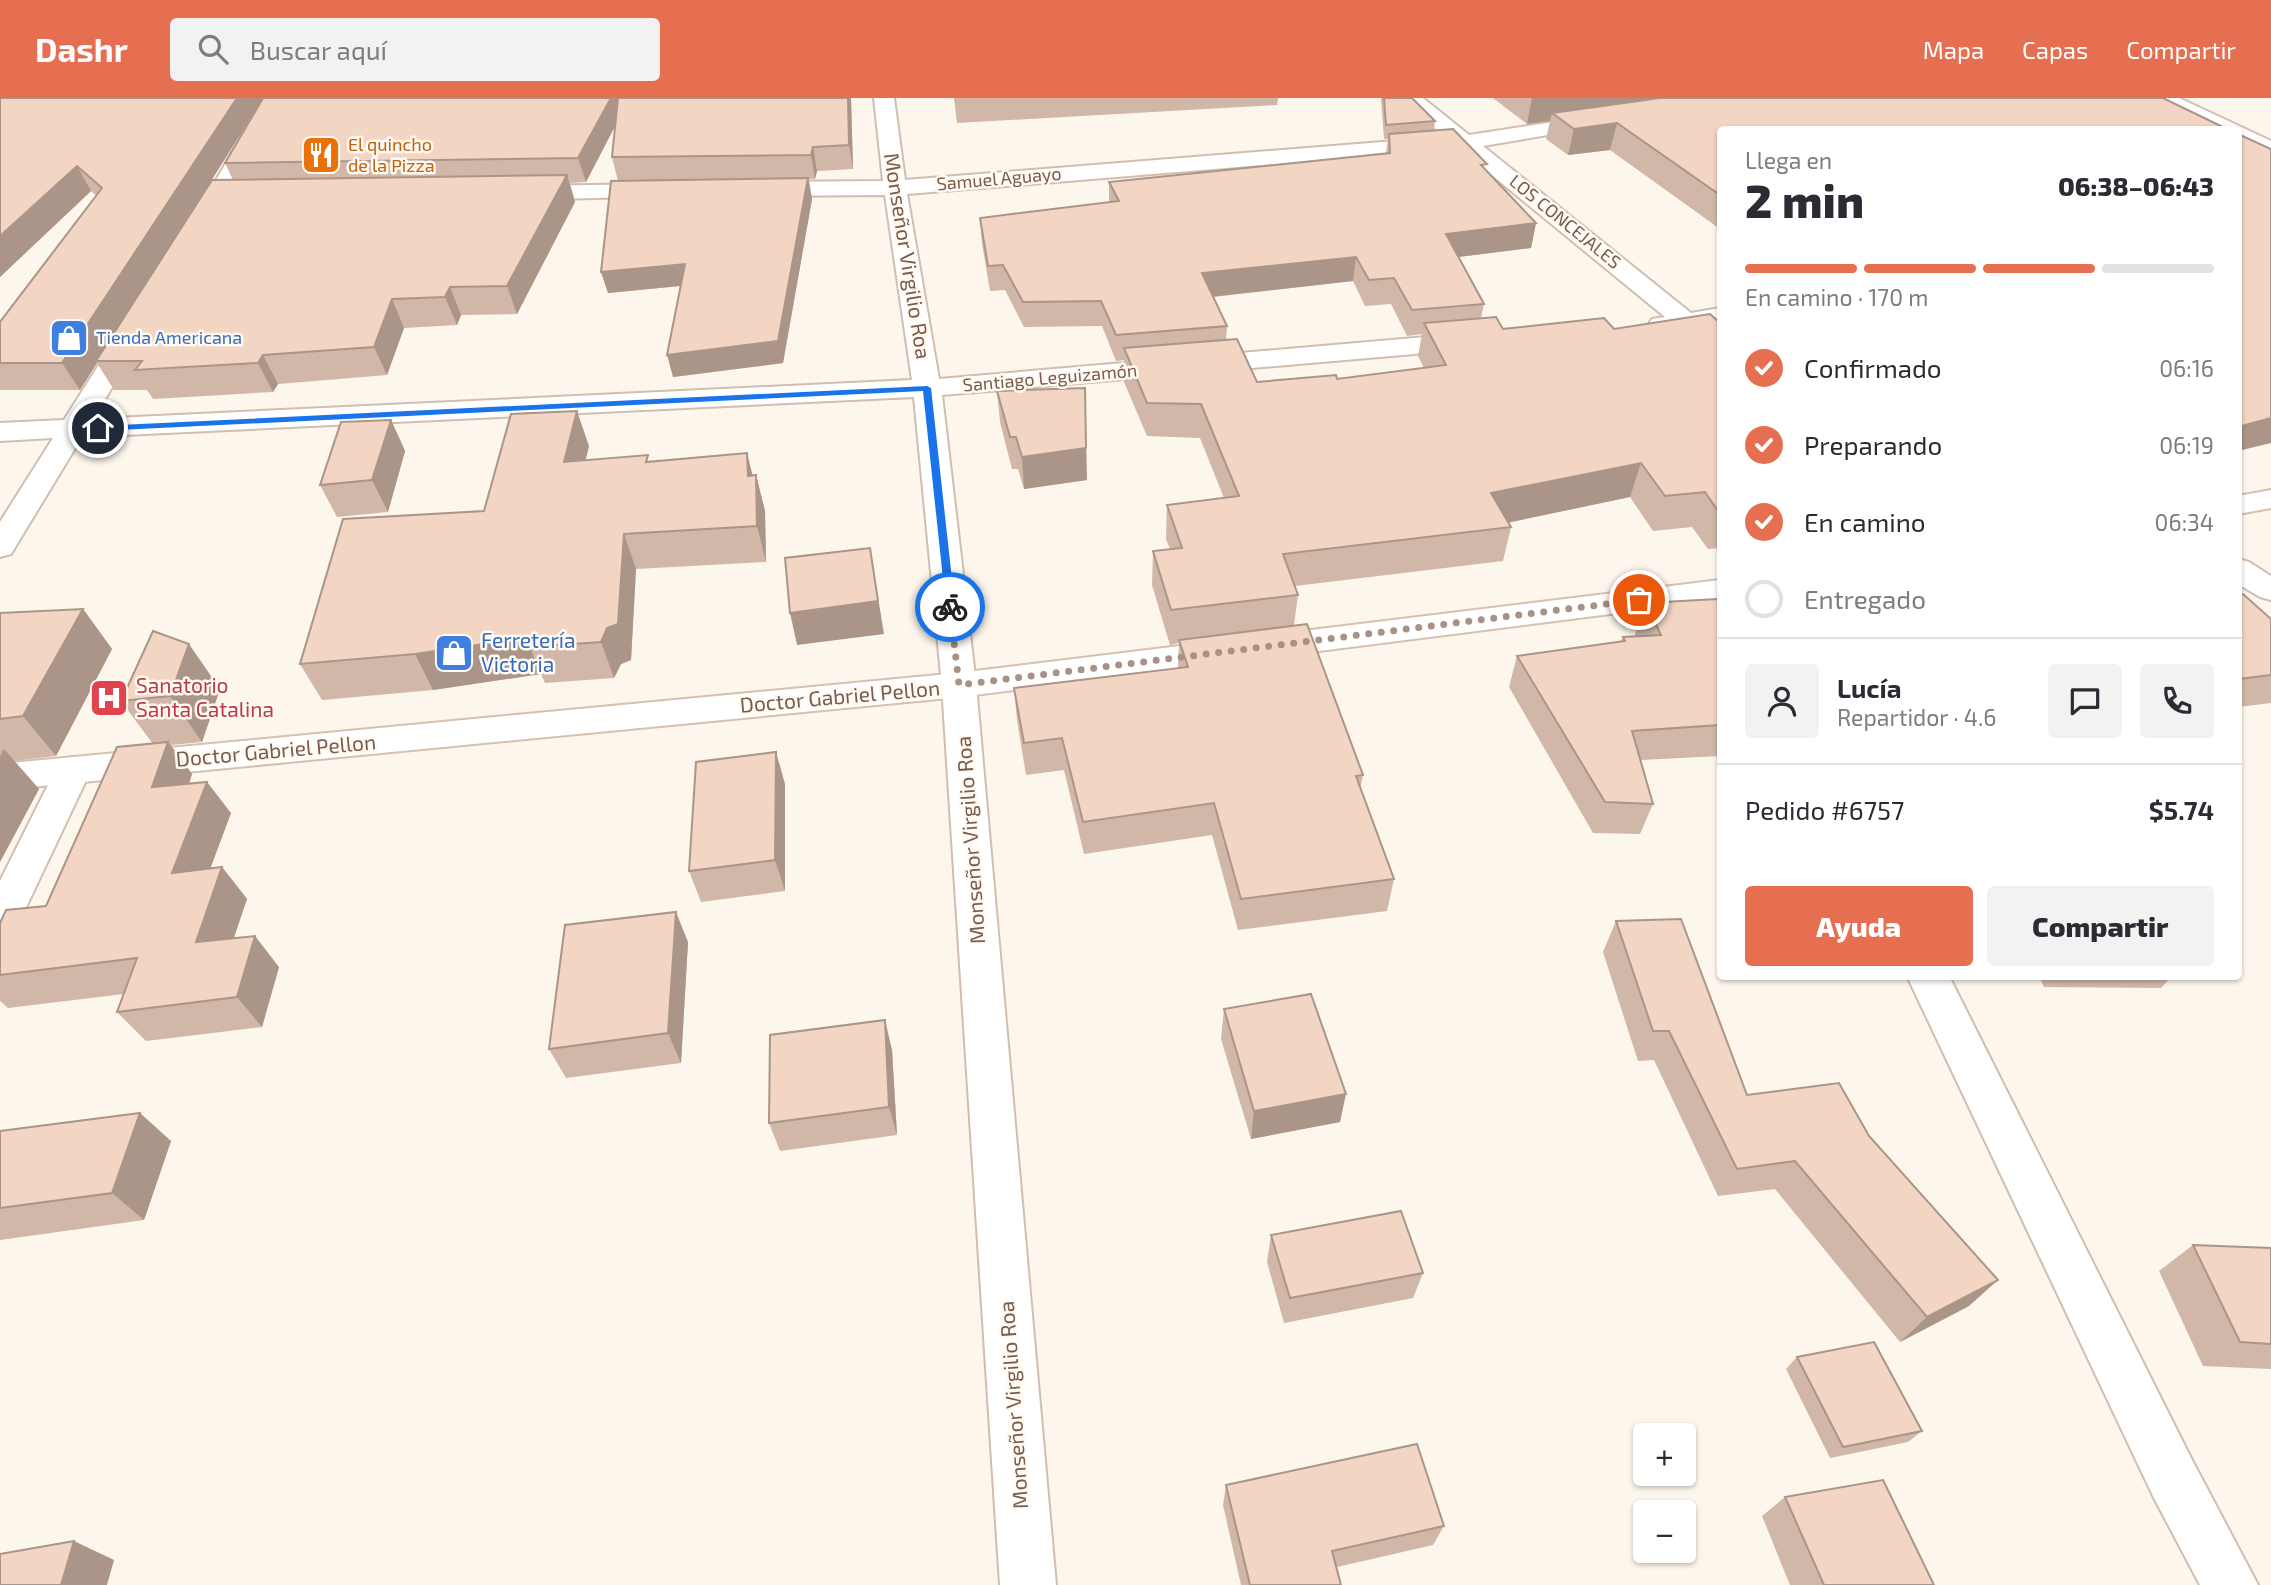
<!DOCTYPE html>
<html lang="es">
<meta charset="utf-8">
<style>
:root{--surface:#fff;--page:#f2f2f3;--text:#2b2b33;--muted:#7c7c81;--line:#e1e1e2;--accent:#e76f51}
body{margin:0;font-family:"Exo 2",sans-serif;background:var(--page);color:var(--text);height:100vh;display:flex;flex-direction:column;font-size:26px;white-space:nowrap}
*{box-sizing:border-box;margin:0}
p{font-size:23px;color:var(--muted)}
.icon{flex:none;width:38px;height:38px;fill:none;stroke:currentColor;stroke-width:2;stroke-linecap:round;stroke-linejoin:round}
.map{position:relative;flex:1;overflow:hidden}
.side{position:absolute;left:1717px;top:28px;width:525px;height:854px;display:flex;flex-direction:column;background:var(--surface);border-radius:7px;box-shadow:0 2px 5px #0004}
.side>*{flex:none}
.buttons{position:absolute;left:1633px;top:1325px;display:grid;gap:14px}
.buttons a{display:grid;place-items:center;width:63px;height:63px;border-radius:7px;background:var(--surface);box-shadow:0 2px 5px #0004;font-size:35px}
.pin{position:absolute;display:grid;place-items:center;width:60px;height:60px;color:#fff;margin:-30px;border:4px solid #fff;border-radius:50%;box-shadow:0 2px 7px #0007}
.courier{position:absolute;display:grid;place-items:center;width:70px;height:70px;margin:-35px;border:5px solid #1a73e8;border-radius:50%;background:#fff;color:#222;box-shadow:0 2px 9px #0007}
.overview em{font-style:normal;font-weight:800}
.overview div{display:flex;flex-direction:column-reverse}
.overview{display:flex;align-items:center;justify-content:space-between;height:119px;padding:0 28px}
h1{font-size:46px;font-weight:800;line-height:52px}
.bar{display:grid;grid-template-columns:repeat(4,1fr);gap:10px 7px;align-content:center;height:84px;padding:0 28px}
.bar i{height:9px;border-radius:5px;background:var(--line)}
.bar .selected{background:var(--accent)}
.bar p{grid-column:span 4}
.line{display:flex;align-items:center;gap:18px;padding:0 28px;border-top:2px solid var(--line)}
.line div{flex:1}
.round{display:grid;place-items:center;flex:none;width:74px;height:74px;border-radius:7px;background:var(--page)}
ol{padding:0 28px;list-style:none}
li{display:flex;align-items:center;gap:21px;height:77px}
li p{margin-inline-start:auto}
li .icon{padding:7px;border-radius:50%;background:var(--accent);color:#fff;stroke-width:4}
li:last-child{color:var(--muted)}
li i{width:38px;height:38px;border:4px solid var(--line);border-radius:50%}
.primary-button{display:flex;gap:14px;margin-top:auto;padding:14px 28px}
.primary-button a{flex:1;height:80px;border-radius:7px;background:var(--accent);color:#fff;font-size:28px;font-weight:800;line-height:80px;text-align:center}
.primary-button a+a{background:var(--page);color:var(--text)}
header{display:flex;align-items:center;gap:42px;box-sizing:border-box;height:98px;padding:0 35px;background:var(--accent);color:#fff}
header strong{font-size:33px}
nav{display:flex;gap:38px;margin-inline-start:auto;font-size:24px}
.search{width:490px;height:63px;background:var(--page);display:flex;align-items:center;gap:18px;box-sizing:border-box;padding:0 24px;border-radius:7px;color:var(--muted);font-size:26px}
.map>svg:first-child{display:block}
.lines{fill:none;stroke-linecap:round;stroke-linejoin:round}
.street-casing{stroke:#d1beb0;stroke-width:4}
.secondary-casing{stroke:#d6c0b0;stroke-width:4}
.street{fill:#fff;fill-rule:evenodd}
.secondary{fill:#fff;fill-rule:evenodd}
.wall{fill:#d1b7a8;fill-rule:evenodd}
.shaded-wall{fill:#aa9588}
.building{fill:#f3d5c3;stroke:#aa9588;stroke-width:2}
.route{fill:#1a73e8}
.done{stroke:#a89285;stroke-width:7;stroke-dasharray:0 12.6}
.labels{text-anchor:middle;stroke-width:5;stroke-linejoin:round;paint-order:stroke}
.far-food-label{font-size:18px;fill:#c56008;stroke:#fffaf3;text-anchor:start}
.far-street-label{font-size:18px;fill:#7a5c4d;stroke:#fffaf3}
.far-shop-label{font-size:18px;fill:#366cbe;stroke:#fffaf3;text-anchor:start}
.street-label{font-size:21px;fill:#7a5c4d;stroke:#fffaf3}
.shop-label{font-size:21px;fill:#366cbe;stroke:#fffaf3;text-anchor:start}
.health-label{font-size:21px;fill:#be3a42;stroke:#fffaf3;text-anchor:start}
</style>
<header>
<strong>Dashr</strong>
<div class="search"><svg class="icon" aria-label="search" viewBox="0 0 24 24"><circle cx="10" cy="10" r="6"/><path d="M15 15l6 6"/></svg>Buscar aquí</div>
<nav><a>Mapa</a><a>Capas</a><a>Compartir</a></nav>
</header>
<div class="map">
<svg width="2271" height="1487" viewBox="0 0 2271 1487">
<rect width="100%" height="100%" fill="#fdf6ec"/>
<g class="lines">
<g class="street-casing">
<g id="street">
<polygon points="265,0 285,0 209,132 193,132 189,127"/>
<polygon points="874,0 894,0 905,82 1445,39 1400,0 1423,0 1469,37 1600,17 1607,19 1611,23 1607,27 1483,48 1691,215 1720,210 1720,226 1709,227 1720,236 1720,256 1711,254 1681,232 1661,235 1652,233 1648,227 1652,221 1665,219 1460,51 907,96 939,281 1472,235 1481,237 1485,243 1481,249 1472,251 942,297 976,587 1056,1487 1000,1487 942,587 914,299 82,339 11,456 0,459 0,424 53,340 0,343 0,325 64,322 124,227 133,225 142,227 146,233 93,321 912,282 885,97 757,98 749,96 746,91 749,86 757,84 883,83"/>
<polygon points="662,86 670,88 673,93 670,98 519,102 511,100 508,95 511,90 519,88"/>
<polygon points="2238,461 2249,464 2271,478 2271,502 2260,499 2238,486"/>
<polygon points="73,659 86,663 91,672 14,835 0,840 0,783 60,663"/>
<polygon points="1907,878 1949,878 2191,1360 2258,1487 2200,1487 2153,1398"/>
</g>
</g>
<g class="secondary-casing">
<g id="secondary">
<polygon points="2152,0 2179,0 2271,43 2271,58 2238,44 2238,32 2212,32 2155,4"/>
<polygon points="2271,392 2271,410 2238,416 2238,398"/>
<polygon points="1720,482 1720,502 959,599 0,692 0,666 959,575"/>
</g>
</g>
<use href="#street" class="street"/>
<use href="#secondary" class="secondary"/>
</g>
<g class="wall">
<path d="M0,0H851L853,71L817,73L815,81H809L812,101L783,265L673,279L680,188L608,195L601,174L618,83L612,59L615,28L586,84L570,85L575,104L517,216L461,217L457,227L404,230L387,277L278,286L273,294L153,301L147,292H114L97,265L80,292H0V224L97,98L91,93L0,179ZM259,7L225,65L233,82L186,123Z"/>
<polygon points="954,0 1278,0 1277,7 957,25"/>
<path d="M1381,0H1412L1435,23L1434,33L1486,72L1536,125L1531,150L1458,159L1484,206L1481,220L1503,231H1614L1720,225V450L1708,451L1692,429L1653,433L1630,399L1509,424L1511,429L1503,463L1295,488L1298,497L1294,527L1363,677L1360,691L1394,781L1387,813L1238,832L1212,737L1084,756L1064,672L1026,677L1017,622L1014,590L1178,570L1179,545L1170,547L1152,487L1153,453L1170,451L1166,441L1167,407L1224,400L1200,340L1147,338L1124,284V262L1116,263L1102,228L1024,229L1005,192L990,193L982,145L980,120L1109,104V84L1386,55L1388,41H1384ZM1353,183L1365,208L1391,206L1407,238L1422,236L1418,258L1424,270L1337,281L1257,284L1226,242L1227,228L1213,199Z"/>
<polygon points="1493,0 2163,0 1720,32 1720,131 1610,52 1568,57 1546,41 1550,23 1527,26"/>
<polygon points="997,293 1087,382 1024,391 1018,371 1012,371 1000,324"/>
<polygon points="391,322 405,353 388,414 337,419 320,387"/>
<polygon points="589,348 585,362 650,364 753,378 756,377 765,413 766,464 636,471 631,562 621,566 614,580 545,585 541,576 433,592 322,602 300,566 484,413"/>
<polygon points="2238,497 2271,521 2271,605 2238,609"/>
<polygon points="1646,505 1720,506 1720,658 1641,662 1653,706 1640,736 1593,735 1509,589 1517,558 1621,543 1623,539 1635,538 1635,536"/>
<polygon points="83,511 112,551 56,658 14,663 39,691 0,764 0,515"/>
<polygon points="220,591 202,644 171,647 192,676 189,686 231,715 210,771 222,769 247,801 233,840 279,869 262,929 146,943 117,914 124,896 8,910 0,903 0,825 46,808 153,646 121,603"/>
<polygon points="785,686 785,793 701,804 689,773"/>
<polygon points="1616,823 1747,997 1869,1038 1969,1208 1900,1244 1775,1091 1718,1098 1654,962 1638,963 1603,854"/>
<polygon points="688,844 681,965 566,980 549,951"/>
<polygon points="2039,878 2172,878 2161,890 2044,889"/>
<polygon points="1224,911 1340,1024 1251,1041 1221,941"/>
<polygon points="892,952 897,1037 780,1053 769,1025"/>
<polygon points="0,1033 171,1043 144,1122 0,1142"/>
<polygon points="1271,1137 1423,1175 1413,1200 1284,1225 1267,1164"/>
<polygon points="2193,1147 2271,1150 2271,1271 2203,1268 2159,1173"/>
<polygon points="1797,1259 1922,1333 1908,1344 1830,1360 1786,1271"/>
<polygon points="1226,1387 1444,1428 1433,1447 1337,1469 1341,1487 1241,1487 1223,1407"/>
<polygon points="1785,1399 1934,1487 1790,1487 1762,1418"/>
</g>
<g class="shaded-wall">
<polygon points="237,0 263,0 98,263 96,263 97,265 80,292 62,265"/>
<polygon points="611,0 624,0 626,7 586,84 578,60"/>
<polygon points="848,0 851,0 853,71 849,47"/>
<polygon points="1532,0 1708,0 1552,15 1550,23 1527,26"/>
<polygon points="1617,25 1610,52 1568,57 1574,31"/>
<polygon points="813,49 817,73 815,81 811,57"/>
<polygon points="77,68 91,93 0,179 0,138"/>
<polygon points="567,77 575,104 517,216 507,188"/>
<polygon points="808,80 812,101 783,265 673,279 667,257"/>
<polygon points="1536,125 1531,150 1442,161 1446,136"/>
<polygon points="1356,159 1353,183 1201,200 1202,175"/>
<polygon points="685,166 690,187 608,195 601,174"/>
<polygon points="450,189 461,217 457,227 445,199"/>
<polygon points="392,201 404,230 387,277 374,249"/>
<polygon points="263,257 278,286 273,294 258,265"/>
<polygon points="1085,290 1087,382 1024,391 1022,359"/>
<polygon points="577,313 589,348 577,399 564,364"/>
<polygon points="2271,320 2271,345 2238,353 2238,329"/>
<polygon points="391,322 405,353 388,414 372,382"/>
<polygon points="747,355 756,391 748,378"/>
<polygon points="1641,365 1630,399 1483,430 1491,395"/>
<polygon points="756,377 765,413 766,464 757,428"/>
<polygon points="624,436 636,471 631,562 621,566 614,580 601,544"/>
<polygon points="870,450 884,536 797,547 790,515"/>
<polygon points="83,511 112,551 56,658 23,618"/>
<polygon points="526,540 541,576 433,592 415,556"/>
<polygon points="189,546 220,591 202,644 170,598"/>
<polygon points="168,644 192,676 177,721 152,689"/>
<polygon points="4,651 39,691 0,764 0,658"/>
<polygon points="776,654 785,686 785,793 775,762"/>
<polygon points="207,684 231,715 197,806 172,775"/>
<polygon points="222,769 247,801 222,875 196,844"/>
<polygon points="676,814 688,844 681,965 668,935"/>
<polygon points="255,838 279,869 262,929 237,899"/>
<polygon points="885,922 892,952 897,1037 889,1009"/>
<polygon points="1346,996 1340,1024 1251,1041 1254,1013"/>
<polygon points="140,1015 171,1043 144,1122 112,1095"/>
<polygon points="1998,1182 1969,1208 1900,1244 1927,1219"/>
<polygon points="74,1443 114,1462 107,1487 61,1487"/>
</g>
<g class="building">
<polygon points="0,0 237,0 62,265 0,265 0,224 102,90 77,68 0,138"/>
<polygon points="263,0 611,0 578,60 225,65"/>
<polygon points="618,0 848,0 849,47 813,49 811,57 612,59"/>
<polygon points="1384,0 1412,0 1435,23 1386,27"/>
<polygon points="1660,0 2163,0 2229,32 1720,32 1720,97 1617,25 1574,31 1552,15"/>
<polygon points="1453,31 1487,66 1481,67 1536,125 1446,136 1484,206 1412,212 1394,180 1369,182 1356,159 1202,175 1227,228 1116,237 1101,203 1023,204 1003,167 988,168 980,120 1119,103 1109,84 1390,55 1389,36"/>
<polygon points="2238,36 2271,51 2271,320 2238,329"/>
<polygon points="567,77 507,188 450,189 445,199 392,201 374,249 263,257 258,265 135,272 142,263 96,263 212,82"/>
<polygon points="808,80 778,243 667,257 685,166 601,174 611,83"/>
<polygon points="1710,216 1720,225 1720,416 1705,394 1665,398 1641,365 1491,395 1511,429 1283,456 1298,497 1171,512 1153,453 1182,450 1167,407 1239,398 1201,306 1147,305 1124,250 1237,241 1257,284 1336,277 1337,281 1446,267 1424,225 1496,219 1503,231 1604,220 1614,231"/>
<polygon points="1085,290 1086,350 1022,359 1016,339 1010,339 997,293"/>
<polygon points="577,313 564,364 648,357 646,364 747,355 748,378 756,377 757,428 624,436 618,526 607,530 601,544 529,549 526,540 415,556 300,566 343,421 484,413 511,316"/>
<polygon points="391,322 372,382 320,387 341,324"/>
<polygon points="870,450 878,503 790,515 785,460"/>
<polygon points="2243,496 2271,521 2271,577 2238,581 2238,497"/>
<polygon points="1717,501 1720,506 1720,627 1632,633 1653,706 1605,704 1517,558 1625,543 1623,539 1661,537 1646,505"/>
<polygon points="83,511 23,618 0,621 0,515"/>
<polygon points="1307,526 1363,677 1356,678 1394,781 1241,801 1214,705 1083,724 1062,640 1024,645 1014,590 1188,569 1179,542"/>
<polygon points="153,533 189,546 170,598 121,603"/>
<polygon points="168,644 152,689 207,684 172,775 222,769 196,844 255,838 237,899 117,914 137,860 0,877 0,825 6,812 46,808 117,649"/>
<polygon points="776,654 775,762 689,773 696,664"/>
<polygon points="676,814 668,935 549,951 565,827"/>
<polygon points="1681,821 1747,997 1839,985 1869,1038 1998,1182 1927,1219 1795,1063 1737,1071 1669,933 1653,933 1616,823"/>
<polygon points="1311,896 1346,996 1254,1013 1224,911"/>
<polygon points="885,922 889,1009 769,1025 770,937"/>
<polygon points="140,1015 112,1095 0,1110 0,1033"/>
<polygon points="1401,1113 1423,1175 1290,1200 1271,1137"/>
<polygon points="2193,1147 2271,1150 2271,1246 2240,1244"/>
<polygon points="1874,1244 1922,1333 1843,1349 1797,1259"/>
<polygon points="1417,1346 1444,1428 1332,1453 1341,1487 1250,1487 1226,1387"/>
<polygon points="1883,1382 1934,1487 1824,1487 1785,1399"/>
<polygon points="74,1443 61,1487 0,1487 0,1456"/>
</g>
<polygon class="route" points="927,288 931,290 955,509 950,512 946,509 923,293 98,333 94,330 98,328"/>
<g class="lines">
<polyline class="done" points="950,509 959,587 1639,502"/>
</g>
<defs>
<g id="restaurant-square" transform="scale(2.0125)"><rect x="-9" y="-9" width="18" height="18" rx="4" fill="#e8710a" stroke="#fffaf3"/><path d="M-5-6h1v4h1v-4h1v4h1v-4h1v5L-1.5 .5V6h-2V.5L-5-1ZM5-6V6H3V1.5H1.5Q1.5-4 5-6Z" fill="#fff"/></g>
<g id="shop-square" transform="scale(2.0125)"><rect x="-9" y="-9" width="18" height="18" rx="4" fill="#3f7fe0" stroke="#fffaf3"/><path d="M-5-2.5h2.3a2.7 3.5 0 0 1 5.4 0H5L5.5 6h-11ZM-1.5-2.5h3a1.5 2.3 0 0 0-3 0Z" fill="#fff"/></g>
<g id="hospital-square" transform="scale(2.0125)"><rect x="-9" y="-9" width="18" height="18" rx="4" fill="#e0444e" stroke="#fffaf3"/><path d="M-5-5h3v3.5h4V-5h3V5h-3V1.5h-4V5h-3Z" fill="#fff"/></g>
</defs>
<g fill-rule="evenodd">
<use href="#restaurant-square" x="321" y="57"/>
<use href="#shop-square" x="69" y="240"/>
<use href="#shop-square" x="454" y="555"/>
<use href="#hospital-square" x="109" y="600"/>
</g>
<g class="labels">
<g class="far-food-label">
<text x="348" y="53">El quincho<tspan x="348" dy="21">de la Pizza</tspan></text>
</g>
<g class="far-street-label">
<text transform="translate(999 81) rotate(-5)" y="6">Samuel Aguayo</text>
<text transform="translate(1565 124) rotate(39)" y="6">LOS CONCEJALES</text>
<text transform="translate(1050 280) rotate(-5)" y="6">Santiago Leguizamón</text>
</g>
<g class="far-shop-label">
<text x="96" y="246">Tienda Americana</text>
</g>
<g class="street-label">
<text transform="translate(907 158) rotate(81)" y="7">Monseñor Virgilio Roa</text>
<text transform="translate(840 599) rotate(-5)" y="7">Doctor Gabriel Pellon</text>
<text transform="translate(276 653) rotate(-5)" y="7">Doctor Gabriel Pellon</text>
<text transform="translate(971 742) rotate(-94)" y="7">Monseñor Virgilio Roa</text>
<text transform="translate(1014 1307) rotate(-94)" y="7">Monseñor Virgilio Roa</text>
</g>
<g class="shop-label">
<text x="481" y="550">Ferretería<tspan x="481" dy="24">Victoria</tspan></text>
</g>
<g class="health-label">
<text x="136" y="595">Sanatorio<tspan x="136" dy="24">Santa Catalina</tspan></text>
</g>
</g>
</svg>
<div class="buttons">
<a>+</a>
<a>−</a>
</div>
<div class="pin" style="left:1639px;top:502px;background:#ea580c"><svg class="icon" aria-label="bag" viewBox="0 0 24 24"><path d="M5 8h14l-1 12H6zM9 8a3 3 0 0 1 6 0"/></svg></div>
<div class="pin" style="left:98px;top:330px;background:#1f2937"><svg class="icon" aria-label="home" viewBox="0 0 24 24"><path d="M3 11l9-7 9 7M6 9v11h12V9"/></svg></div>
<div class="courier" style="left:950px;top:509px"><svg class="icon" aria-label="bike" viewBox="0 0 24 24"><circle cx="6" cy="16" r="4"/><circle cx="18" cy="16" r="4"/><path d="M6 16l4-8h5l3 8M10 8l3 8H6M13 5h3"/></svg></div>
<section class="side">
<div class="overview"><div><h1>2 min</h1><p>Llega en</p></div><em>06:38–06:43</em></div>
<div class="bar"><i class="selected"></i><i class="selected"></i><i class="selected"></i><i></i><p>En camino · 170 m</p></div>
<ol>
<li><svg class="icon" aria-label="check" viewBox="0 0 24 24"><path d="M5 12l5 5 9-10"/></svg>Confirmado<p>06:16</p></li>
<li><svg class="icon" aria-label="check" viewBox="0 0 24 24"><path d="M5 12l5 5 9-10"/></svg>Preparando<p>06:19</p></li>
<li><svg class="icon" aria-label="check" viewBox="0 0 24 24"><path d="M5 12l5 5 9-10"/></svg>En camino<p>06:34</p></li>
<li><i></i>Entregado</li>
</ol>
<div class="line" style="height:126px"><a class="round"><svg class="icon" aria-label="person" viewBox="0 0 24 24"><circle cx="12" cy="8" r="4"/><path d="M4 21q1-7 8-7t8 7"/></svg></a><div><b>Lucía</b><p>Repartidor · 4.6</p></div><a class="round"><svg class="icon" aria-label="chat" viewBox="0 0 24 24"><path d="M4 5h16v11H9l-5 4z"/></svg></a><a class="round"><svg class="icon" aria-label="phone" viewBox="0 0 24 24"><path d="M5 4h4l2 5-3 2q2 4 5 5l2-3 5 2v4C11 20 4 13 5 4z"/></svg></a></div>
<div class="line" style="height:91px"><div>Pedido #6757</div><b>$5.74</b></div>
<div class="primary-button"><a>Ayuda</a><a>Compartir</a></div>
</section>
</div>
